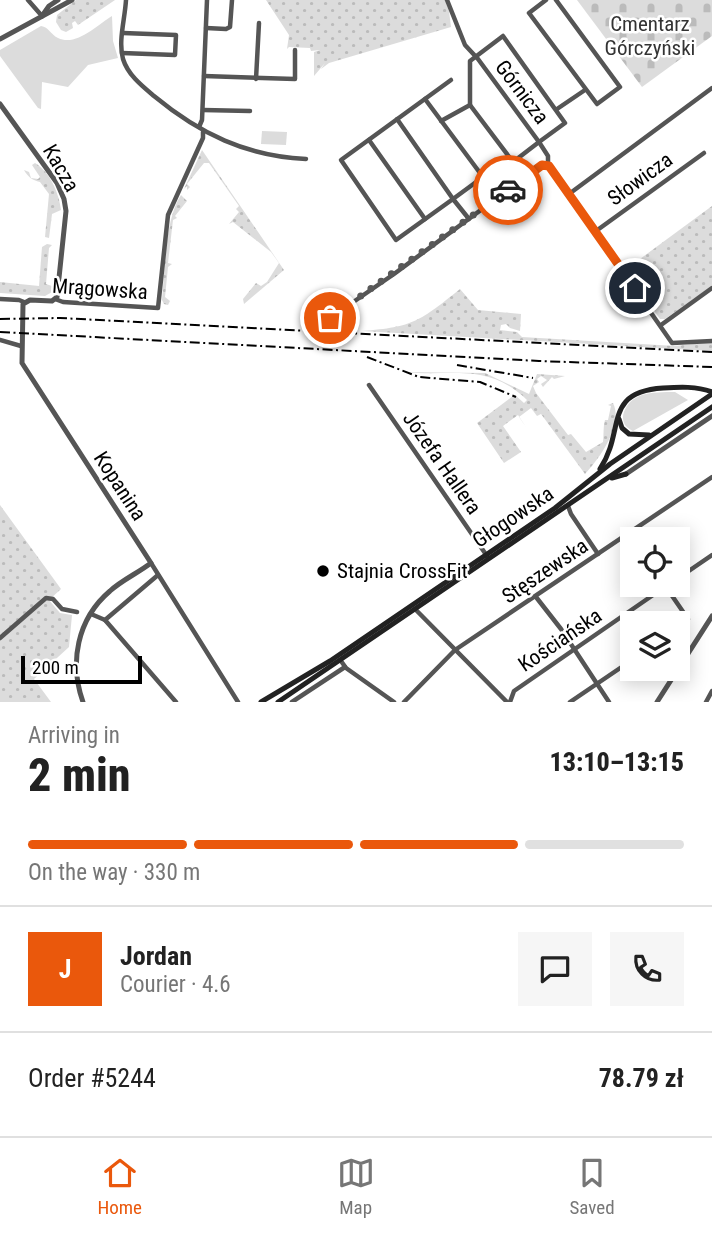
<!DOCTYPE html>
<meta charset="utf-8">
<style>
:root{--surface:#fff;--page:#f6f6f6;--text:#222;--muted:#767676;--line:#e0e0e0;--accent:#ea580c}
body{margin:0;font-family:"Roboto Condensed",sans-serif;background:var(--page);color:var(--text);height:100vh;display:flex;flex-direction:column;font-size:26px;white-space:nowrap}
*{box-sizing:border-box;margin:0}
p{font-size:23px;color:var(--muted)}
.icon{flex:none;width:38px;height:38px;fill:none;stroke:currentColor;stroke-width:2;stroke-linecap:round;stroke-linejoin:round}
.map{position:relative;height:702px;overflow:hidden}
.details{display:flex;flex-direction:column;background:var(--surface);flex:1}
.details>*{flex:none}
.controls{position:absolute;left:620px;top:527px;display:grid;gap:14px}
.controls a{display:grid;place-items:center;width:70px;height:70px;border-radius:0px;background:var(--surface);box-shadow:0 4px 18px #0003;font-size:35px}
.scale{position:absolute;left:21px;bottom:18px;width:121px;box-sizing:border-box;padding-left:7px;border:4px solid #000;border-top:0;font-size:19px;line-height:24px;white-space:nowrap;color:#000;-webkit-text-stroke:5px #fff;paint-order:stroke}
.pin{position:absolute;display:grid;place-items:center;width:60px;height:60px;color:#fff;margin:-30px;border:4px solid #fff;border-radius:50%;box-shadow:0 2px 7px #0007}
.courier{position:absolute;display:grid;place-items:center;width:70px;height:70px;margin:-35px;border:5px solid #ea580c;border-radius:50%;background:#fff;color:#222;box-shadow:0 2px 9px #0007}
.headline em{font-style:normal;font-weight:800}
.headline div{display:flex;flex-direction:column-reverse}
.headline{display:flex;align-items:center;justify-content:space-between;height:119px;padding:0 28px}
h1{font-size:46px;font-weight:800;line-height:52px}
.bar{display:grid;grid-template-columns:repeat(4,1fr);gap:10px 7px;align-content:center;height:84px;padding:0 28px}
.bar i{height:9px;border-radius:5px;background:var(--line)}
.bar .active{background:var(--accent)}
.bar p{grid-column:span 4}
.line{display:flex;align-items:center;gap:18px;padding:0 28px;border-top:2px solid var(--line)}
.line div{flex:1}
.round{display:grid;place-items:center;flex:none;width:74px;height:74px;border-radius:0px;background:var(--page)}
.tabs{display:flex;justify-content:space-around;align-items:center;height:98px;border-top:2px solid var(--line);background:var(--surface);font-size:19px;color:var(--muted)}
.tabs a{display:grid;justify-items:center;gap:4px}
.tabs .active{color:var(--accent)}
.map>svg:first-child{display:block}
.grass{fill:url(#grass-dots)}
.cemetery{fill:url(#cemetery-stones)}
.garden{fill:#dcdcdc}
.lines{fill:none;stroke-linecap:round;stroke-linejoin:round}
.minor{stroke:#555;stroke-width:4.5}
.tertiary{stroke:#555;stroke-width:5}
.secondary{stroke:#222;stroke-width:5}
.rail{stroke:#000;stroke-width:2;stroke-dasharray:10 3.5 2 3.5;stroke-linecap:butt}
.done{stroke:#595959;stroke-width:7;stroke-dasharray:0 12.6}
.route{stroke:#ea580c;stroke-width:9}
.poi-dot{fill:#000;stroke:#fff;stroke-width:2.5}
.labels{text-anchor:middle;stroke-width:5;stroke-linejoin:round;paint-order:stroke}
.park-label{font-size:21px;fill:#333;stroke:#fff}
.street-label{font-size:21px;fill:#000;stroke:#fff}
.poi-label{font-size:21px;fill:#000;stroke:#fff;text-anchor:start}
</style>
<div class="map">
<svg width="712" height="702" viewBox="0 0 712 702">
<defs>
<pattern id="grass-dots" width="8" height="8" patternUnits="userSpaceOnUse" patternTransform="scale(1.75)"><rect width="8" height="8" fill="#dcdcdc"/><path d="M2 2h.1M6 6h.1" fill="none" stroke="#bbb" stroke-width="1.8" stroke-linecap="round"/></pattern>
<pattern id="cemetery-stones" width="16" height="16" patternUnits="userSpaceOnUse" patternTransform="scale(1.75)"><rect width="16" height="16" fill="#dcdcdc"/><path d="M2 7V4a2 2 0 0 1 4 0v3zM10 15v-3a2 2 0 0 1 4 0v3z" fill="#bbb"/></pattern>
</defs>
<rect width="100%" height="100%" fill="#fff"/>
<g class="grass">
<polygon points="76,0 115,0 78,25 75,21 72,23 73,28 66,32 61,30 56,22 57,15"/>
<polygon points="266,0 445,0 449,11 451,27 329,63 321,69 325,63 314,76 314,52 320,50 311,51 310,48 289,47 287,49 289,35"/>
<polygon points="202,150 284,270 244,304 243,299 256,283 261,286 267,282 279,263 271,252 233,222 229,224 239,212 236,209 239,206 209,163 204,163 187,184 190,187 187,190 187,186 184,189"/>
<path d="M35,163C50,172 59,193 61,210L52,214L49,238L45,237L49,194L40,182C32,180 28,177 24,170L29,172L31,178L38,179L40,177L32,165Z"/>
<path d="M181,195L187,201L175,216L177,218L173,220L168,263L172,264L168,267L165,297L170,301L168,305L164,304L162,300C165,268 165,219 181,195Z"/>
<polygon points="712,206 712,286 665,319 660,319 625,270"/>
<polygon points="47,244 52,245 49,248 46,284 55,287 54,291 45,296 0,293 0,282 39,286 42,247"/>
<path d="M460,289L478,310L521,314L520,331L510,328L506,324L501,325L500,330L517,332L522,337L675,346L712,342V351L362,331C414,327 420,321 460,289Z"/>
<path d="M404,372L485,373L529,394L537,374L565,376L554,379L552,377L543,387L541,384L547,380L541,376L537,379L539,382L533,386L536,393L568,435L571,434L586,452L603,442C604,434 603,427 605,420H608L611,406L608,405L613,403C624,425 599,459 585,474L544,418L541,414L537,416L531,408L519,417L526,427L518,415L503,426L521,452L504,463L477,423L513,396L516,397L515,395L524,403L527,400C488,362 453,377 404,372Z"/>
<polygon points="0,505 61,589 49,600 60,613 72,615 69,647 34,679 51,702 0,702"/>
</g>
<polygon class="cemetery" points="577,0 712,0 712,36 642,87"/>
<g class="garden">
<path d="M112,16L113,41L118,58L88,65L68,87L42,82L41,109L38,108L0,56V50L41,26C49,27 50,34 58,38C76,47 97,25 112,16Z"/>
<polygon points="262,131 287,132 286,145 261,144"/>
<path d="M675,392L688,400L633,431C614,423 625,400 642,395C652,392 664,392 675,392Z"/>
</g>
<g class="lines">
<g class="minor">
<polyline points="28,0 42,16"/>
<path d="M126,0C125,19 118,41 123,59C128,75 142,86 154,96C200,134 246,156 306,159"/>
<polyline points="447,0 465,45 478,59 539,142 513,162 470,105"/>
<polyline points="546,0 529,13 597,104 620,87 556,0"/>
<polyline points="206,28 226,29 230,27 232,0"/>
<polyline points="122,53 175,55 176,35 123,33"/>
<polyline points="204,76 295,79 295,50"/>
<polyline points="256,79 259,23"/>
<polyline points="451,80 341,160 396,240 453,199 469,219"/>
<polyline points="470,105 470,61 503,36 565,123 539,142 548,156 548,165"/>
<polyline points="557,109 585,90"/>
<polyline points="203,110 250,111"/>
<polyline points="397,119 453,199 483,177 425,99"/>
<polyline points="441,121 470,105"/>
<polyline points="199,127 202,120 207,0"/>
<polyline points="369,140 425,219"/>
<polyline points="548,165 672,343 712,341"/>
<polyline points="569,194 712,88"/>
<polyline points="596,231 704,153"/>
<polyline points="0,299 19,300 24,302"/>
<polyline points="55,299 63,302 158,308 168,215 203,138 203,132"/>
<polyline points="330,318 394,274 542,165 548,165"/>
<polyline points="661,325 712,288"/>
<polyline points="0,340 21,346"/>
<polyline points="369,385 487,556"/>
<polyline points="568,506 571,514 598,554"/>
<polyline points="151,563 238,702"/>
<polyline points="677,579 712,555"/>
<polyline points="666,587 688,619 677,629"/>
<polyline points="536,597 561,629 609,702"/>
<polyline points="416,610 507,702"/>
<polyline points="91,614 105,620 176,702"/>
<polyline points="105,620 158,575"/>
<polyline points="0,638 46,598 53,599 62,609 77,612"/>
<polyline points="341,661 346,668 394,702"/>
<polyline points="292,702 345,667"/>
<polyline points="404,702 455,650 712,477"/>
<polyline points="510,702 514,691 669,584"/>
<polyline points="570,702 632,660"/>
<polyline points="706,702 712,691"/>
</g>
<g class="tertiary">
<polyline points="42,16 49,6 58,0"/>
<polyline points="0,39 72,0"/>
<path d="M0,104L57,183L64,199L66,211L57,297L52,301L30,300L23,304L22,363L151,563C138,573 122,580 110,591C77,619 69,663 83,702"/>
<polyline points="626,474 712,416"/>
<polyline points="657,702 712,616"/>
</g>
<g class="secondary">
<polyline points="619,419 622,428 629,434 649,435"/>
<path d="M600,469C626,430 602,392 663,388C679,387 697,386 712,392"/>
<polyline points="612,478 626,474"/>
<polyline points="261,702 330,661 555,508 610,464 712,394"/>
<polyline points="278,702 712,407"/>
</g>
<g class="rail">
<polyline points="0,319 60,318 712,352"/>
<polyline points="0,332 539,361 712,367"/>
<polyline points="367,357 419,377 480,382 516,397"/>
<polyline points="457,365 533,378"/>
</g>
</g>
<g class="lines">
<polyline class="done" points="330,318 508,190"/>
<polyline class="route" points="508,190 542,165 549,166 635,288"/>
</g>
<circle class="poi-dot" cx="323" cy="571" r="7"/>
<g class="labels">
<g class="park-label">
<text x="650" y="31">Cmentarz<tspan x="650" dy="24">Górczyński</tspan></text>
</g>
<g class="street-label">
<text transform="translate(522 92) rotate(53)" y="7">Górnicza</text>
<text transform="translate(61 168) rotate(60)" y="7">Kacza</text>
<text transform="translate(640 179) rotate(-36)" y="7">Słowicza</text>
<text transform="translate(100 289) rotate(4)" y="7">Mrągowska</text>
<text transform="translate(442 463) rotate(55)" y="7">Józefa Hallera</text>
<text transform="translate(120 486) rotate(57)" y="7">Kopanina</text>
<text transform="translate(513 517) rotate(-34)" y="7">Głogowska</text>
<text transform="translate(545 571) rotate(-34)" y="7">Stęszewska</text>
<text transform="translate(560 640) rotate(-34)" y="7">Kościańska</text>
</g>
<g class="poi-label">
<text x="337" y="578">Stajnia CrossFit</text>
</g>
</g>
</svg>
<div class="controls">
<a><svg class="icon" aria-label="locate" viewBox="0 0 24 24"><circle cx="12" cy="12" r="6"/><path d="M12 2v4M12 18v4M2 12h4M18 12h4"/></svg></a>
<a><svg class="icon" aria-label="layers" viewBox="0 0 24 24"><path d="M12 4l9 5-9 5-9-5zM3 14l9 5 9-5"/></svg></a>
</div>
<div class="scale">200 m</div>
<div class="pin" style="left:330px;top:318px;background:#ea580c"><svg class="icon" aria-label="bag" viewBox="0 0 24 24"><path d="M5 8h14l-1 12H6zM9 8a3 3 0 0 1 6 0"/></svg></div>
<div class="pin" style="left:635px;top:288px;background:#1f2937"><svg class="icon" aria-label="home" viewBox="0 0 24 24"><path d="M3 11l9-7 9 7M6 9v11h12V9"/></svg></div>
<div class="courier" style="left:508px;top:190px"><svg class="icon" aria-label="car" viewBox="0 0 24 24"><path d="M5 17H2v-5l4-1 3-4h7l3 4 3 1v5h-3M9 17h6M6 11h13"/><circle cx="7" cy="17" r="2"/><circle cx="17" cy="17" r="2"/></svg></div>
</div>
<section class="details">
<div class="headline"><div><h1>2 min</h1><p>Arriving in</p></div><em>13:10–13:15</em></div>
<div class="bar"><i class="active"></i><i class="active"></i><i class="active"></i><i></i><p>On the way · 330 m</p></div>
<div class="line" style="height:126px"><b class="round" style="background:var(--accent);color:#fff">J</b><div><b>Jordan</b><p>Courier · 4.6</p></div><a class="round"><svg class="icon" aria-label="chat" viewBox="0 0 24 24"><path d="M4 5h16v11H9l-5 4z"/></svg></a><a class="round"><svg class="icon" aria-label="phone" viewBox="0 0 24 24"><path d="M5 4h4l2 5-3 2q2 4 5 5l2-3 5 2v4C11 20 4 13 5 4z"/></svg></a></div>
<div class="line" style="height:91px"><div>Order #5244</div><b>78.79 zł</b></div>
</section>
<nav class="tabs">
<a class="active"><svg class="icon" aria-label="home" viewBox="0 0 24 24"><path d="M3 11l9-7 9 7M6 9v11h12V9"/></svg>Home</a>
<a><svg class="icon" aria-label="map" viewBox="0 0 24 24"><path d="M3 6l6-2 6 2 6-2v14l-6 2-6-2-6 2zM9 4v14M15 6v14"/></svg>Map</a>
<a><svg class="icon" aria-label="saved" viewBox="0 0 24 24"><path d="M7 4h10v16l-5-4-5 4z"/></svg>Saved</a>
</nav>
